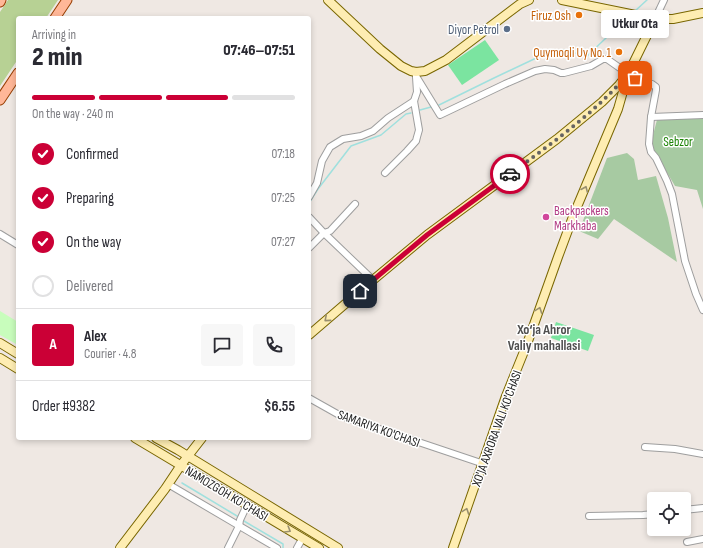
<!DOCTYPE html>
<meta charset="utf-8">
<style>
:root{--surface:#fff;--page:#f7f7f7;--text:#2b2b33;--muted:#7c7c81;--line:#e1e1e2;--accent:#cb0036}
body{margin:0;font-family:"Sofia Sans Condensed",sans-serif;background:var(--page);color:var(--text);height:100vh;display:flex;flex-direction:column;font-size:15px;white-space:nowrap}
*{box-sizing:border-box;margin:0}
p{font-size:13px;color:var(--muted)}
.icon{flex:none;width:22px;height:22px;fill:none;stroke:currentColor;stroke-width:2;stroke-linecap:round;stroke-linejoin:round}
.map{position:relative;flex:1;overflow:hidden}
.panel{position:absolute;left:16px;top:16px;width:295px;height:424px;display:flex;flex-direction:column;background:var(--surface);border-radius:4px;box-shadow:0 2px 6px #0003}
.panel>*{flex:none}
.controls{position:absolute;left:647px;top:492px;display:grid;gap:8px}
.controls a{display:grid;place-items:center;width:44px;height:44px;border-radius:4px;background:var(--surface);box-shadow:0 2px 6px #0003;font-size:20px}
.pin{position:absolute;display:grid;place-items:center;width:34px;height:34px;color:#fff;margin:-17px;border-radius:8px;box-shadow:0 2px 6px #0006}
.courier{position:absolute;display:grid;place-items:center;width:40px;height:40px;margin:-20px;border:3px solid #cb0036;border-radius:50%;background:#fff;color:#222;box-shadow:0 1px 5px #0007}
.bubble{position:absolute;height:28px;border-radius:4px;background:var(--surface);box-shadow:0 2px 6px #0003;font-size:13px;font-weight:800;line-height:28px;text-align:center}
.summary em{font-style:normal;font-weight:800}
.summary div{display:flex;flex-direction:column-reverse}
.summary{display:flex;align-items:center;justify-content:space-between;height:68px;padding:0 16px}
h1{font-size:26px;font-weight:800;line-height:30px}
.bar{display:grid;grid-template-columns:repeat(4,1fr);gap:6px 4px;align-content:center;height:48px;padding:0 16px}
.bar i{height:5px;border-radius:3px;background:var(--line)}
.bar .selected{background:var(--accent)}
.bar p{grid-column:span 4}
.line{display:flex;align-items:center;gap:10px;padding:0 16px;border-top:1px solid var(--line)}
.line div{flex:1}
.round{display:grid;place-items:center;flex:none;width:42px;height:42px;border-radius:4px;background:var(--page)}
ol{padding:0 16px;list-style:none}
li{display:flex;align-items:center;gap:12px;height:44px}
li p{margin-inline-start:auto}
li .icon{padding:4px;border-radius:50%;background:var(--accent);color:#fff;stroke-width:4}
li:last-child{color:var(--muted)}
li i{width:22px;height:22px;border:2px solid var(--line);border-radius:50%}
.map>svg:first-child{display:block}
.forest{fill:#b7d194}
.cemetery{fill:#a7caa2}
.park{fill:#c8fdbc}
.pitch{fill:#7be4a0}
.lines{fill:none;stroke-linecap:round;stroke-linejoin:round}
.stream{stroke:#a0e0de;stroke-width:1.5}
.minor-casing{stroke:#9e9e9e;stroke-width:8}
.secondary-casing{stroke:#796600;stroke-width:10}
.primary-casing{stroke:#973d00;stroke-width:11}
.minor{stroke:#fff;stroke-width:6}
.secondary{stroke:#feedb2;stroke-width:8}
.primary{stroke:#ffb798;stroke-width:9}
.oneway{stroke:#998f6f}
.done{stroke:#666462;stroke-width:4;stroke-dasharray:0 7.2}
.route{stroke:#cb0036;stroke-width:5}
.food-dot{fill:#e8710a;stroke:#fff;stroke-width:1.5}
.service-dot{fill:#5c6f8a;stroke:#fff;stroke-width:1.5}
.hotel-dot{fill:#d1479c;stroke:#fff;stroke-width:1.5}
.labels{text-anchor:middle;stroke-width:3;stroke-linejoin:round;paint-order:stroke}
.food-label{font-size:13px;fill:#c56008;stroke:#fff;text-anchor:end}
.service-label{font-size:13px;fill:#4e5e75;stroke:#fff;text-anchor:end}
.park-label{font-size:13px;fill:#1b8304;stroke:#fff}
.hotel-label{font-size:13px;fill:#b23c85;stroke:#fff;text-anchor:start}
.street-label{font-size:13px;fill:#1d1d1d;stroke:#fff}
.neighbourhood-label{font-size:14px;font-weight:bold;fill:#505050;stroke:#fff}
</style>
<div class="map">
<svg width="703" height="548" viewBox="0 0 703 548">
<rect width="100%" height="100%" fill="#efe8e3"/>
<polygon class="forest" points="8,0 58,0 46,18 18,18 18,59 0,86 0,12"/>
<g class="cemetery">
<polygon points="703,115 703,209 697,190 675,186 652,147 653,135 658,116"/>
<polygon points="627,153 634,159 638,180 656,176 668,218 677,262 614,219 598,239 579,231 607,158"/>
</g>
<polygon class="park" points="0,311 18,322 18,345 0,335"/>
<g class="pitch">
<polygon points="485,40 499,60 462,85 448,65"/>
<polygon points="556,322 594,335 588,351 551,338"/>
</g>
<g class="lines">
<g class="stream">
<polyline points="635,11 647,0"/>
<polyline points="656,30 657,28 661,29"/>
<polyline points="439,105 494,78 549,52 563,50 587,56 625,20"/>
<polyline points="420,110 431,107"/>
<polyline points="309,203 318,189 351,146 381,135 406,114 411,113"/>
<polyline points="182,483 237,516"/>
<polyline points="244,521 283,544 283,548"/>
</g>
<g class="minor-casing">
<g id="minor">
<polyline points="655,19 664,0"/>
<polyline points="416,76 440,115 505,84 535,71 545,69 554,70 561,73 564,73 591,66 603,59 607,59 637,80 652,84 656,87 656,90 651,117 649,144 651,152 656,158 667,181 672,194 685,261 696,294 703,310"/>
<polyline points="651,117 703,115"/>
<polyline points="385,173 407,151 416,141 417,137 419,130 414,101 417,92 416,77"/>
<polyline points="309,197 317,183 322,161 330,147 343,139 361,136 373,131 388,118 414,101"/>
<polyline points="309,217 324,233 373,280"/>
<polyline points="0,234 18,245"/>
<polyline points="309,248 324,233 330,231 355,204"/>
<polyline points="309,398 341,416 478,462 483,464"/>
<polyline points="645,447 675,449 703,454"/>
<polyline points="168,484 277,548"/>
<polyline points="684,510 703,508"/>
<polyline points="589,516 643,515 654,514"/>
<polyline points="687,542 703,539"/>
<polyline points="228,548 239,526 240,520 247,505"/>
<polyline points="297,548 302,539"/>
</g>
</g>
<g class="secondary-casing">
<g id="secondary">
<polyline points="328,0 380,49 401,66 411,71 416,72 425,71 446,60 520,4 529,0"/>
<polyline points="562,0 655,19 673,19 703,13"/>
<polyline points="309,335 373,280 427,235 557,139 602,102 619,85 626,76"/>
<polyline points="0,343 18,354"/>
<polyline points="0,358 18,369"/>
<polyline points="135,438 319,548"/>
<polyline points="156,438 178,450 338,548"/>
<polyline points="120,548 165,489 181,465 202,438"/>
<polyline points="453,548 506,396 527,344 558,257 574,214 618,109 628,74 655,19"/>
</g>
</g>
<g class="primary-casing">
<g id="primary">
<polyline points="0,2 1,0"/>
<polyline points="55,18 67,0"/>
<polyline points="0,100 18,73"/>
</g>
</g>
<use href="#minor" class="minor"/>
<use href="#secondary" class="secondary"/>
<use href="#primary" class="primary"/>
</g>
<defs><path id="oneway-chevron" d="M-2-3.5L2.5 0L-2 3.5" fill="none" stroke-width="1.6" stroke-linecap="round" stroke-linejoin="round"/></defs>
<g class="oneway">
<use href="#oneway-chevron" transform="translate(585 189) rotate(-67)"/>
<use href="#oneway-chevron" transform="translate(539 310) rotate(-70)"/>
<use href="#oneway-chevron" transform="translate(327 319) rotate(139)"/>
<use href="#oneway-chevron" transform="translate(466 511) rotate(-70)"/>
<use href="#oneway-chevron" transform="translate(288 530) rotate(31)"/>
</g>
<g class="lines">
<path class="done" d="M510,174C552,143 595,113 628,74L635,78"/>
<polyline class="route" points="360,291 427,235 510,174"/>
</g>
<g class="food-dot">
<circle cx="579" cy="15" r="4"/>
<circle cx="619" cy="52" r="4"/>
</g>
<circle class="service-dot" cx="507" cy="29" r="4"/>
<circle class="hotel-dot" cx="546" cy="217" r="4"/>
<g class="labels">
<g class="food-label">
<text x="571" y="20">Firuz Osh</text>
<text x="611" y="57">Quymoqli Uy No. 1</text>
</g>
<g class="service-label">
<text x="499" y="34">Diyor Petrol</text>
</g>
<g class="park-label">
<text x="678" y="146">Sebzor</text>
</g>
<g class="hotel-label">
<text x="554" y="215">Backpackers<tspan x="554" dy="15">Markhaba</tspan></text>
</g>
<g class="street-label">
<text transform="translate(379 428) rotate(20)" y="5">SAMARIYA KO'CHASI</text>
<text transform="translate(496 428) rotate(-70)" y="5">XO'JA AXRORA VALI KO'CHASI</text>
<text transform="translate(227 493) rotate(31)" y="5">NAMOZGOH KO'CHASI</text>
</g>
<g class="neighbourhood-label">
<text x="544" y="334">Xo‘ja Ahror<tspan x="544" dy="16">Valiy mahallasi</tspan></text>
</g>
</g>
</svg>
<div class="controls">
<a><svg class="icon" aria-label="locate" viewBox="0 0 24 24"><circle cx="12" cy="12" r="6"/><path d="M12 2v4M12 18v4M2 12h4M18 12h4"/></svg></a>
</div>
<div class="pin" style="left:635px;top:78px;background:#ea580c"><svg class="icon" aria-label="bag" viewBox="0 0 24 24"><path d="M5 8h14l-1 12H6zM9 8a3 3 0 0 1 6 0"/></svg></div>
<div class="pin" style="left:360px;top:291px;background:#1f2937"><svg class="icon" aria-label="home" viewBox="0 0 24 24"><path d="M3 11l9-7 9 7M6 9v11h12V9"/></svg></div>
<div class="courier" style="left:510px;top:174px"><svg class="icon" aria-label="car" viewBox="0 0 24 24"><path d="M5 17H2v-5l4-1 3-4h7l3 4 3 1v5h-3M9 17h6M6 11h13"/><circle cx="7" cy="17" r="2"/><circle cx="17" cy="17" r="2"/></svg></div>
<div class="bubble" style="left:601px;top:10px;width:68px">Utkur Ota</div>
<section class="panel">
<div class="summary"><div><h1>2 min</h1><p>Arriving in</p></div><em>07:46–07:51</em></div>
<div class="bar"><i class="selected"></i><i class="selected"></i><i class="selected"></i><i></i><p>On the way · 240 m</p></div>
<ol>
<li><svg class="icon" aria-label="check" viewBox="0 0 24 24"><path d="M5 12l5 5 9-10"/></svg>Confirmed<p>07:18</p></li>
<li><svg class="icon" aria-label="check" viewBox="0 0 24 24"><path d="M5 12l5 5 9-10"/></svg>Preparing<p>07:25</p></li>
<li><svg class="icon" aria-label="check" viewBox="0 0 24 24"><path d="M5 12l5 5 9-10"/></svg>On the way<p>07:27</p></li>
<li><i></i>Delivered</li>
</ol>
<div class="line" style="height:72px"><b class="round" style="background:var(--accent);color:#fff">A</b><div><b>Alex</b><p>Courier · 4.8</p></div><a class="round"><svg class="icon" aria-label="chat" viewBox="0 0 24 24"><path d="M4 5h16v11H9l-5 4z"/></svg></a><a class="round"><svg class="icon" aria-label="phone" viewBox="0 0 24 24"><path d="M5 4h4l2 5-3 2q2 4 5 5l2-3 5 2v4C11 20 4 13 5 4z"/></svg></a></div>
<div class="line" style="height:52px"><div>Order #9382</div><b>$6.55</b></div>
</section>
</div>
